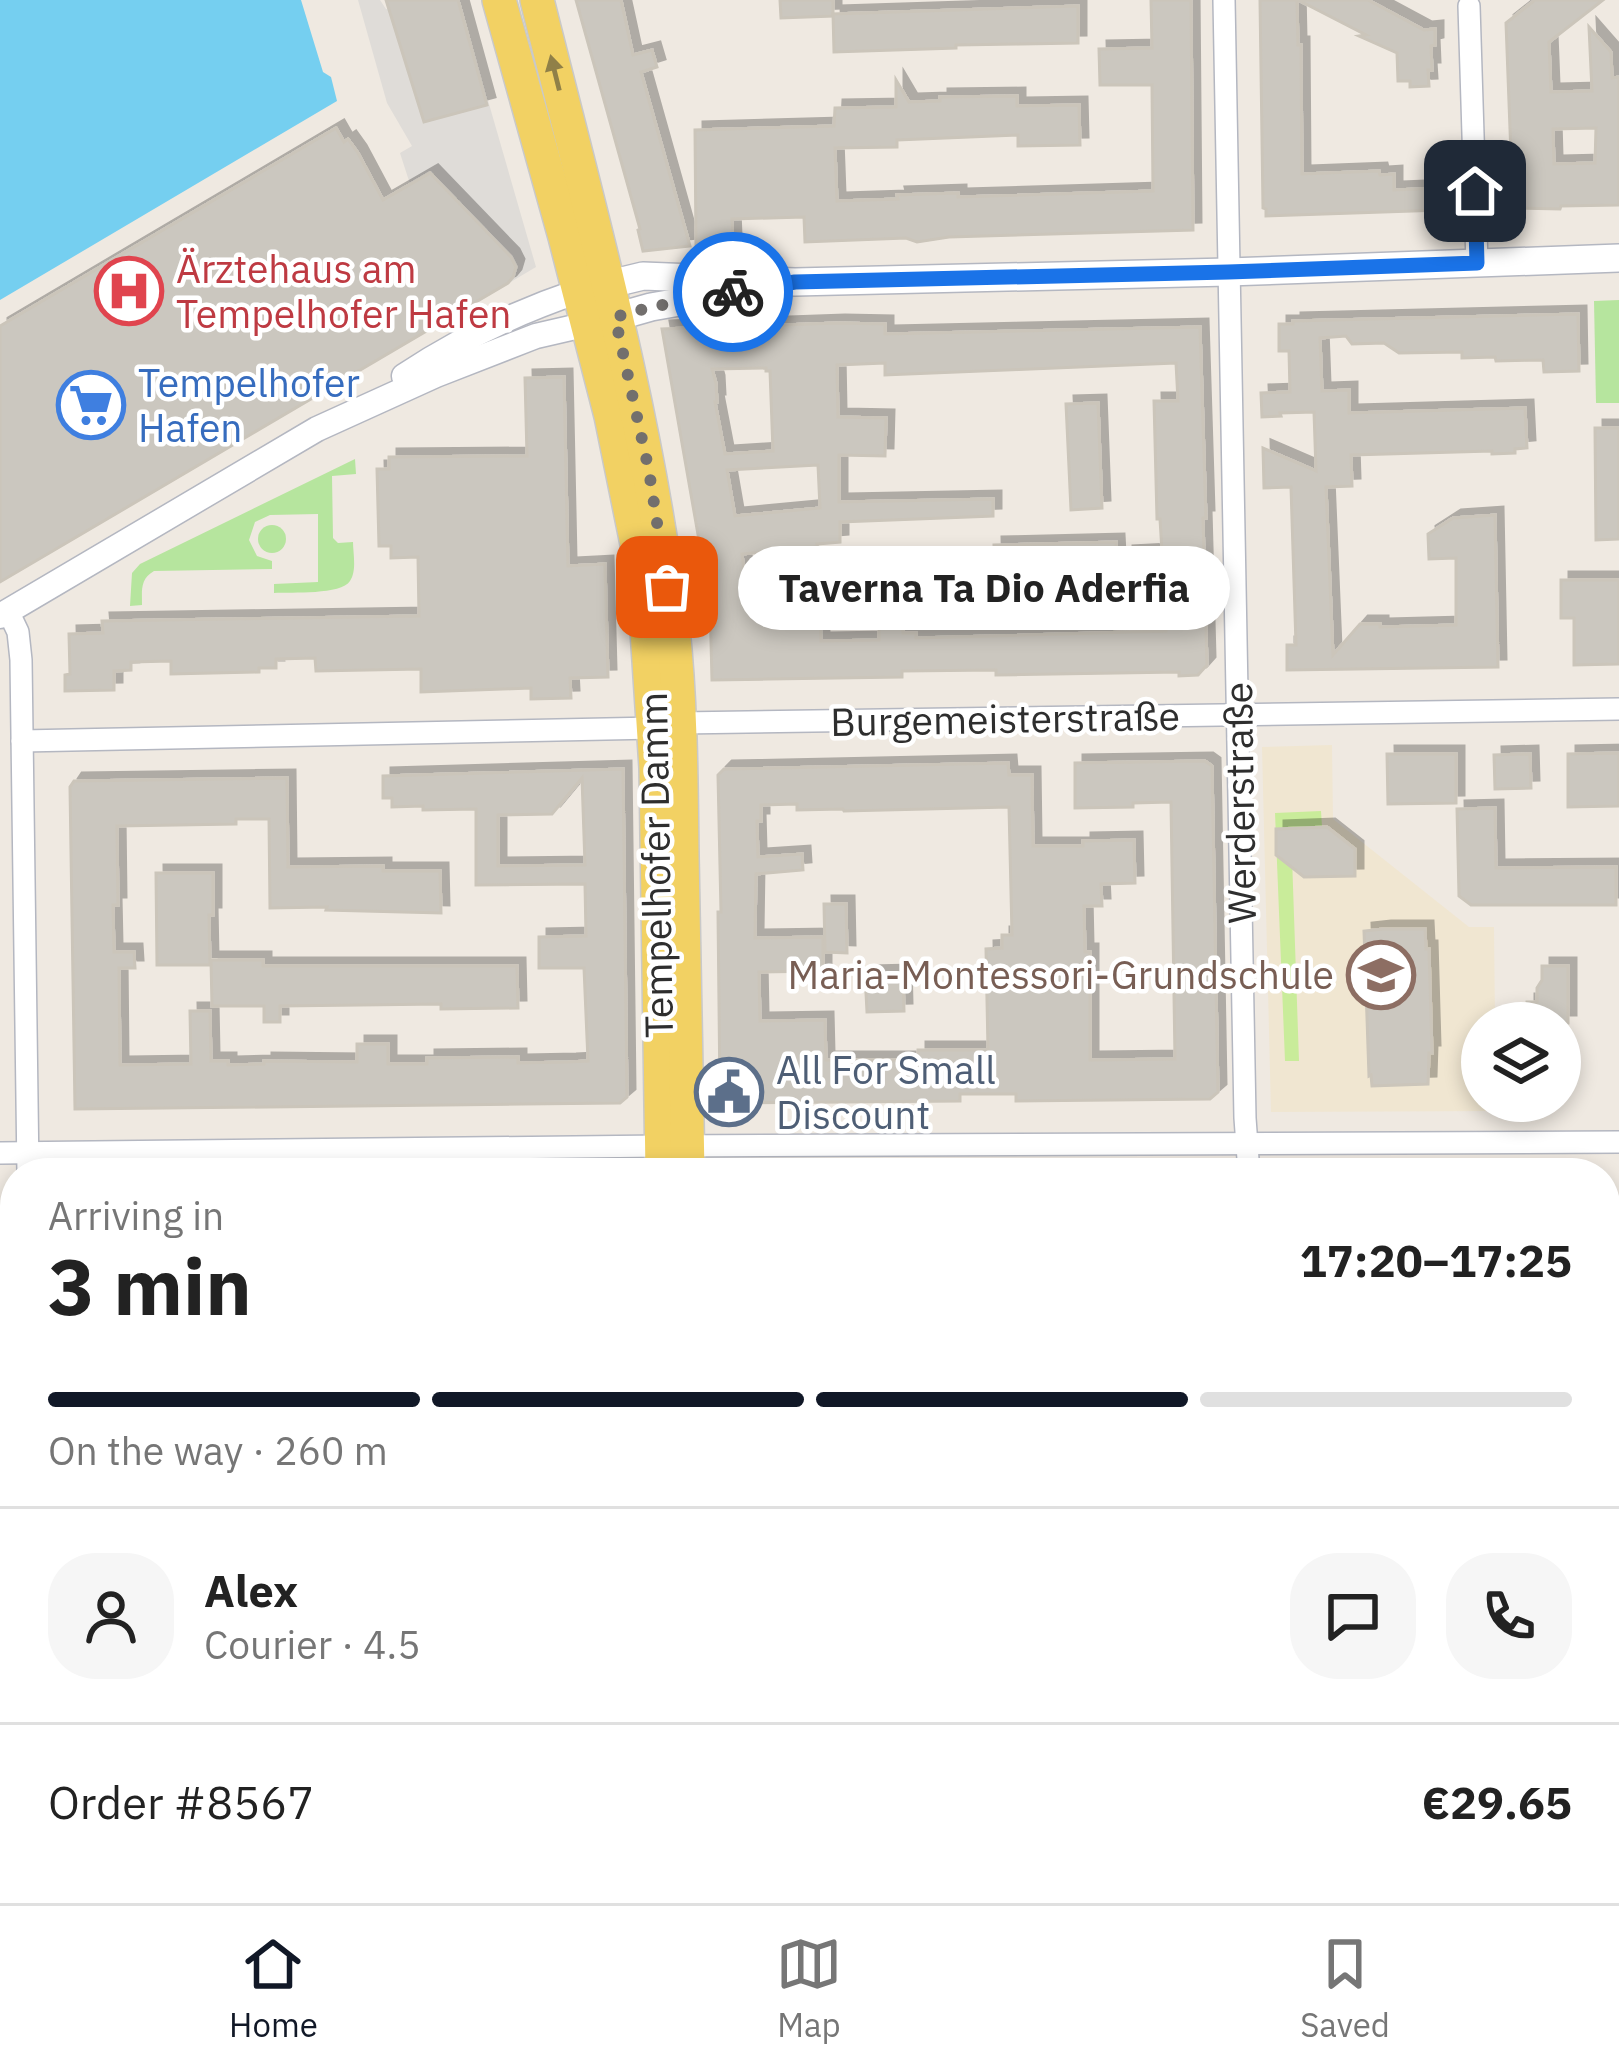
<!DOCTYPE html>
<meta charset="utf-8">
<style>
:root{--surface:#fff;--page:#f6f6f6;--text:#222;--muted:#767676;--line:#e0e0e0;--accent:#111827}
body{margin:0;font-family:"IBM Plex Sans",sans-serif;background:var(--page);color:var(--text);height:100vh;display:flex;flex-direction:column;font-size:45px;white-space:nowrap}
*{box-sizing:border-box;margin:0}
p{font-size:39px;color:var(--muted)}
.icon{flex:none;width:66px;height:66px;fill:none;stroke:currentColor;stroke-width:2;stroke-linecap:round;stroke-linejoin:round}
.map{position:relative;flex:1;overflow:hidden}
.drawer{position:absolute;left:0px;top:1158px;width:1620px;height:747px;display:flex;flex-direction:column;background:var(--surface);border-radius:48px 48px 0 0;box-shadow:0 6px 18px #0003}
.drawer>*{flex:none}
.controls{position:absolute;left:1461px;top:1002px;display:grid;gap:24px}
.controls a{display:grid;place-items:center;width:120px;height:120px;border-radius:50%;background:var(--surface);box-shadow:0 6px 18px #0003;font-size:60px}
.pin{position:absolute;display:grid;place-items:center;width:102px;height:102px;color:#fff;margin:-51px;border-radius:24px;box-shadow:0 6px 18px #0006}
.courier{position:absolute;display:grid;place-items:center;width:120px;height:120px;margin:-60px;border:9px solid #1a73e8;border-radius:50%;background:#fff;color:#222;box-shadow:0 3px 15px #0007}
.bubble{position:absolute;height:84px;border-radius:42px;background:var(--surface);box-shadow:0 6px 18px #0003;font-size:39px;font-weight:700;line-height:84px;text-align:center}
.overview em{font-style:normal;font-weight:700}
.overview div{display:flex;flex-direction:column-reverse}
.overview{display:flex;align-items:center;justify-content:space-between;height:204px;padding:0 48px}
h1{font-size:78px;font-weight:700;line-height:90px}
.bar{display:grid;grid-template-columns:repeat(4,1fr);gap:18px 12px;align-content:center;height:144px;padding:0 48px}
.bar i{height:15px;border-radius:9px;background:var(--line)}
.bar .on{background:var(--accent)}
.bar p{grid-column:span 4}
.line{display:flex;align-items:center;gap:30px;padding:0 48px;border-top:3px solid var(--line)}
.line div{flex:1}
.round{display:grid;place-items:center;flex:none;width:126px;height:126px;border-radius:48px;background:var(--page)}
.dock{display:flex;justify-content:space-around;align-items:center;height:168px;border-top:3px solid var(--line);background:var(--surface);font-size:33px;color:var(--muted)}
.dock a{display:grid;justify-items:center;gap:6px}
.dock .on{color:var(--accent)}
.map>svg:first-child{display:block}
.education{fill:#f0e6d1}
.medical{fill:#f5dfe0}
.green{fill:#b6e59e}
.pitch{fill:#c9ec9a}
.plaza{fill:#dfdcd8}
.water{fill:#75cff0}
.building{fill:#cbc7bf;stroke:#cbc5ba;stroke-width:3;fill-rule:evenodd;filter:url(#shadow)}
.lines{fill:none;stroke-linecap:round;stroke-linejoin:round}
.minor-casing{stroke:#b4b7c1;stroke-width:24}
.tertiary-casing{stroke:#b4b7c1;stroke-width:27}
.secondary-casing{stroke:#b4b7c1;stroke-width:30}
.primary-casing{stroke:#c9c9c9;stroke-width:36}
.minor{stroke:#fff;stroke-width:21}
.tertiary{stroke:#fff;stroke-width:24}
.secondary{stroke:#fff;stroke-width:27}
.primary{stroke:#f2d163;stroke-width:33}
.oneway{fill:#908048}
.done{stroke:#726f6d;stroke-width:12;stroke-dasharray:0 21.6}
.route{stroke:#1a73e8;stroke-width:15}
.labels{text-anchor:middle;stroke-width:9;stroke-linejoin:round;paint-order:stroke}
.health-label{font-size:39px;fill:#be3a42;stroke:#fff;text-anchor:start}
.shop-label{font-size:39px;fill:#366cbe;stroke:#fff;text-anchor:start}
.street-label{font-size:39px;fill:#2e2e2e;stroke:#fff}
.education-label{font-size:39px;fill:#785e54;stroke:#fff;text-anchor:end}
.service-label{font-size:39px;fill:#4e5e75;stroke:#fff;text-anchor:start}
</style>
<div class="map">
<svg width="1619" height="1903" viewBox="0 0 1619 1903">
<defs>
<filter id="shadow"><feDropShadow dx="8" dy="-8" stdDeviation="0" flood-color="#0004"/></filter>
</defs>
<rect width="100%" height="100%" fill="#efe9e1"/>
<g class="education">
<polygon points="1332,745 1333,819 1469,927 1494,927 1495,1023 1482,1023 1482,1101 1496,1101 1496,1111 1271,1112 1262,747"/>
<polygon points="1605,1573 1619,1573 1619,1903 1592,1903 1572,1890 1605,1890"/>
</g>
<polygon class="medical" points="0,1681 2,1682 4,1903 0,1903"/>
<g class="green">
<polygon points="1619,300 1619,403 1596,403 1594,301"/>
<path d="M355,459L356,474L332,476L333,538L338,543L353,542C353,553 357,571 350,581C341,595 292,592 274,593V584L318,582V514L270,515L255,522L249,540L257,556L272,561V569L154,571C140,579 142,590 142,605L130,606L132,573L140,564Z"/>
<circle cx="272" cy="539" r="14"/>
<polygon points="15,1534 15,1608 0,1596 0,1546"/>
</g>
<g class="pitch">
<polygon points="1321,811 1322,826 1291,828 1299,1061 1285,1061 1275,813"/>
<polygon points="1619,1717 1619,1863 1605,1864 1605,1718"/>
</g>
<polygon class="plaza" points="358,0 380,0 386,9 400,11 421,0 459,0 536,267 509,283 516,271 511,257 430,173 410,184 400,153 412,146 387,103"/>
<polygon class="water" points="0,0 301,0 323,72 331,77 337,101 0,300"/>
<g class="building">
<polygon points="386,0 458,0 487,105 424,122"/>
<polygon points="576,0 621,0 633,55 652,50 657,67 641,72 690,246 643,251 638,230 640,229"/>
<polygon points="780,0 833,0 833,16 781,18"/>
<polygon points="1151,0 1191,0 1193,230 949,237 917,242 906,238 805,242 804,217 732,219 733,244 696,245 695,130 834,126 835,108 896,107 896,80 909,102 940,101 940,97 1017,96 1017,106 1079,105 1080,145 1018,146 1018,135 897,140 897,147 835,148 837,201 898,199 897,195 958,193 958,197 1153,191 1152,85 1100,85 1099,49 1152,48"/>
<polygon points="1260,0 1297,0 1298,45 1301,45 1302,174 1379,171 1380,175 1394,174 1394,190 1440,188 1441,210 1266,216 1266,209 1263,208"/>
<polygon points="1298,0 1368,0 1424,30 1435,29 1435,45 1431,46 1432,70 1428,70 1429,86 1410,87 1410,81 1398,81 1397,53 1359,36 1366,35"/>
<path d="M1535,0H1603L1549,42L1551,92L1592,91L1589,27L1611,52L1612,78L1619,77V205L1561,206L1560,209L1513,208L1506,23ZM1596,128L1595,163L1554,164L1553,129Z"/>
<polygon points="1078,6 1078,43 956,45 956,48 834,52 833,14"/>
<polygon points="336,128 344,142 348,139 358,153 383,200 430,173 511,257 516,267 513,277 508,283 0,582 0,326"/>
<polygon points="1578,314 1579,371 1544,372 1543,360 1496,361 1495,357 1462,358 1462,352 1399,353 1384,343 1352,344 1346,336 1320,338 1322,391 1349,390 1349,413 1525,408 1527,448 1515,449 1515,453 1492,454 1492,451 1351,455 1352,486 1326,487 1333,655 1360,624 1380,624 1380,627 1456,625 1456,558 1429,559 1428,534 1453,518 1495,515 1498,667 1287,670 1287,645 1296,645 1291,487 1264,488 1263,448 1316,471 1314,412 1280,413 1281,416 1262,417 1261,393 1290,392 1289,351 1279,351 1279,324 1293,324 1293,321"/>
<path d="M837,323L885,324V334L1200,327L1206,518H1203L1207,665L1198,675L1179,676V672L996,675V670L902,671V677L712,680L710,603L662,329ZM885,363V375L1176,363L1178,401H1154L1157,519H1160L1162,552L1125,554V569L1164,568L1166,631L916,638V633H903V624L879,625V640L821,641L820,606L817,607L815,587L747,593L742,554L818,547L817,544L840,542V522L993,516V499L839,502V455L885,456L886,418L838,417L837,365ZM766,368V371H770L773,451L725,454L715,402H717L716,383L712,369ZM818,465L820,508L735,516L727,470Z"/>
<polygon points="564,377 568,566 605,564 608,677 570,678 571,698 531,699 531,688 421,692 421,669 316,671 315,658 276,659 276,668 259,668 259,672 171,674 171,661 131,662 131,670 114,671 114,690 65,691 65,675 70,674 69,634 103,633 102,621 419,616 418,557 391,558 391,546 379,546 377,469 389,469 389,457 527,456 525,378"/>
<polygon points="1098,403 1102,508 1071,510 1066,404"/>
<polygon points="1595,428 1619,428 1619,539 1596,540"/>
<polygon points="1116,542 1118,582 995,586 994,545"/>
<polygon points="1561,580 1619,580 1619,664 1574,665 1574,618 1561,618"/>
<polygon points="1619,753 1619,806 1568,807 1568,754"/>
<polygon points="1387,754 1456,754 1456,803 1388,804"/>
<polygon points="1530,754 1531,788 1495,789 1494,755"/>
<path d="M1205,761L1212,766L1218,1092L1210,1099L1016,1101V1094H960V1101L725,1103L720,1096L718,912H721L718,775L724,769L1008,763L1009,775H1032L1033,846H1083V841L1134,840L1135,883L1101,884L1102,906H1084L1085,952H1090V1060L1175,1059L1171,802L1133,803V807L1075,808V763ZM797,804V810L843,809L844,811L1009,807L1012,935H1002V948L986,949L988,1050H918V1060H826L825,1020L760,1021L759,972L823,971V937L755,938L756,874L803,870L802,854L758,857L757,821H761V805Z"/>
<path d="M623,769L627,1097L620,1103L75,1109L70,787L74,781L287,778L288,867L383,866V871H440L441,913L326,910L327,907L270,908L269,819H236V824L117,826L118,905H113L114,952H134L135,968H119L120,1065L191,1064L190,1011H210L211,1061H228V1065L264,1064V1061L357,1062V1044H388V1064H427V1058L518,1057V1063L568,1062L588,1061L584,968H539V937L586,936L585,884L476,885V809L423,810V806L392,807V798H383V776ZM582,778L585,865L498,866V815L552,814Z"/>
<polygon points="1495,808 1496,868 1616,867 1616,905 1471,905 1459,896 1457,809"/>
<polygon points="1327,827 1355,849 1355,876 1304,877 1276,855 1276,829"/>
<polygon points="156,873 213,873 213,915 209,915 210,965 157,965"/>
<polygon points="824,904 846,904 847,953 825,952"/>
<polygon points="1383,929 1425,929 1426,949 1429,949 1432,1053 1429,1053 1428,1084 1372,1086 1371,1075 1369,1076 1364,931"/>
<polygon points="211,960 263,960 263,966 517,966 518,1008 441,1009 441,1004 280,1006 280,1022 264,1022 264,1006 212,1006"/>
<polygon points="1542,966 1568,966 1568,1023 1527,1023 1527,1002 1537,1002 1537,988 1542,980"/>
<polygon points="903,973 904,1011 867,1012 865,974"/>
</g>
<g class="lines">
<g class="minor-casing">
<g id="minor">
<polyline points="1224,0 1245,1118 1249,1173"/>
<polyline points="1469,6 1477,263"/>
<polyline points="8,611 18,632 21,660 28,1173"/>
<polyline points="680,723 1619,709"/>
<polyline points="22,741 655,728"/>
<polyline points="0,1153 662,1146 1619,1142"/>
<polyline points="0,1485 15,1479"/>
<polyline points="1605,1547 1619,1546"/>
<polyline points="0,1656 15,1662"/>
<polyline points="44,1890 44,1903"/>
<polyline points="1400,1890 1403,1903"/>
<polyline points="355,1903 355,1890"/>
</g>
</g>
<g class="tertiary-casing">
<g id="tertiary">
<path d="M404,376C458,340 517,312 579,291"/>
<polyline points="0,616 317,429 436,375 536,336 588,324"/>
</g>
</g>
<g class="secondary-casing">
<g id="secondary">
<polyline points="589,289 643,276 795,282 1228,272 1619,258"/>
<polyline points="598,322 651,307 742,291"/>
</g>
</g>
<g class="primary-casing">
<g id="primary">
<polyline points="499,0 565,237 611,416 637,544 645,600 656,768 662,1173"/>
<path d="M537,0C589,208 648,416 673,629C681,704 681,780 682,856C684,961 685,1067 688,1173"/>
<polyline points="671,1890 672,1903"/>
<polyline points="696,1890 697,1903"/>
</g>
</g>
<use href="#minor" class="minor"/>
<use href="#tertiary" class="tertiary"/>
<use href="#secondary" class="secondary"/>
<use href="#primary" class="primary"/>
</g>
<defs><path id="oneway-solid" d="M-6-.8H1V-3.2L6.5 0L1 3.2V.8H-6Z" transform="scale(3)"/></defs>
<use class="oneway" href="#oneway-solid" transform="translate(555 73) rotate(-104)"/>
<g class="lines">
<polyline class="done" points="667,587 649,471 615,317 651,307 733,292"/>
<polyline class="route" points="733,292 795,282 1228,272 1477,263 1475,191"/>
</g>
<defs>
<g id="hospital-ring" transform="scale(3.45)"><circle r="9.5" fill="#fff" stroke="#e0444e" stroke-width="1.5"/><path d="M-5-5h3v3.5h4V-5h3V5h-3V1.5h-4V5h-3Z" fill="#e0444e"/></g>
<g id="supermarket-ring" transform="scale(3.45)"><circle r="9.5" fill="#fff" stroke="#3f7fe0" stroke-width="1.5"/><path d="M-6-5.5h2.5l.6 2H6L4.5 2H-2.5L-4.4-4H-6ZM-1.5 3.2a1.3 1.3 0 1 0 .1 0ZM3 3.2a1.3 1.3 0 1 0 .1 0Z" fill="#3f7fe0"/></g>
<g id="school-ring" transform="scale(3.45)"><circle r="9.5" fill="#fff" stroke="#8d6e63" stroke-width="1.5"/><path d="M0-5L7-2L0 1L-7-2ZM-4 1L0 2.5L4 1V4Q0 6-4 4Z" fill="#8d6e63"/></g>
<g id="civic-ring" transform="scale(3.45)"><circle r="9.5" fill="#fff" stroke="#5c6f8a" stroke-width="1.5"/><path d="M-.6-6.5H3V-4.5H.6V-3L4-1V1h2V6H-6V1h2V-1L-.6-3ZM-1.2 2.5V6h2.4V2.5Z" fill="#5c6f8a"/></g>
</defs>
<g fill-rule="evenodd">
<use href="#hospital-ring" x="129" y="291"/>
<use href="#supermarket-ring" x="91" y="405"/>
<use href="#school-ring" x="1381" y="975"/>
<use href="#civic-ring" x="729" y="1092"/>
</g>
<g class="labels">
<g class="health-label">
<text x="176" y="283">Ärztehaus am<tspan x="176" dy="45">Tempelhofer Hafen</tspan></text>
</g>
<g class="shop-label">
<text x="138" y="397">Tempelhofer<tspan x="138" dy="45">Hafen</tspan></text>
</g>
<g class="street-label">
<text transform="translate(1005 719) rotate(-1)" y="14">Burgemeisterstraße</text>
<text transform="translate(1240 803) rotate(-91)" y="14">Werderstraße</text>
<text transform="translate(656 865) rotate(-91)" y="14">Tempelhofer Damm</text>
</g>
<g class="education-label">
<text x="1334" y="989">Maria-Montessori-Grundschule</text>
</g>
<g class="service-label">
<text x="776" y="1084">All For Small<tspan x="776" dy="45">Discount</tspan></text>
</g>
</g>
</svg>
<div class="controls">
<a><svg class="icon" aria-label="layers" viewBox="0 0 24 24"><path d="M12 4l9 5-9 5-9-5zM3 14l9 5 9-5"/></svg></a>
</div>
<div class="pin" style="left:667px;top:587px;background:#ea580c"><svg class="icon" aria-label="bag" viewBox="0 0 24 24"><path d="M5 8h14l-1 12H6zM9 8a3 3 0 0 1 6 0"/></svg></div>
<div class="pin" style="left:1475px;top:191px;background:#1f2937"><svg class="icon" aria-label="home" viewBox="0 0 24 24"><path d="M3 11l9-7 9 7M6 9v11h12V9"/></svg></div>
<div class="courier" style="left:733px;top:292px"><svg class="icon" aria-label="bike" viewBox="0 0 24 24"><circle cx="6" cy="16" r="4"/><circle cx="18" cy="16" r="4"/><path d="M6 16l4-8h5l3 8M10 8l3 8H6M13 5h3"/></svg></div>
<div class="bubble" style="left:738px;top:546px;width:492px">Taverna Ta Dio Aderfia</div>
<section class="drawer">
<div class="overview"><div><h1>3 min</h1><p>Arriving in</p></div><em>17:20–17:25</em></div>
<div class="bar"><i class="on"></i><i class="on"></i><i class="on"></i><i></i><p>On the way · 260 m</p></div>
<div class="line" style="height:216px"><a class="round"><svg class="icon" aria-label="person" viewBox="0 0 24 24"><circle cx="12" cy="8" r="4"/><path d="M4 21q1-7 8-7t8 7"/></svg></a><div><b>Alex</b><p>Courier · 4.5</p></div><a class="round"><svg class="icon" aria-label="chat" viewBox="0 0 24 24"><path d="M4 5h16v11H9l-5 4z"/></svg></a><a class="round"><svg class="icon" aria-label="phone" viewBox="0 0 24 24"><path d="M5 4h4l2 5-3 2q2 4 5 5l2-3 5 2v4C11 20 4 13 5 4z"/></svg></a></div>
<div class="line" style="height:156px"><div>Order #8567</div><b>€29.65</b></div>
</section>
</div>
<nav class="dock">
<a class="on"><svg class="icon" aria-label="home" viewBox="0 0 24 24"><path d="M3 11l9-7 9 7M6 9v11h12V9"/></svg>Home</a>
<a><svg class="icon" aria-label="map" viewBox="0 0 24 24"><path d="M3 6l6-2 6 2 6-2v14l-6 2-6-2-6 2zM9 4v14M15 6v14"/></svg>Map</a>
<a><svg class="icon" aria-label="saved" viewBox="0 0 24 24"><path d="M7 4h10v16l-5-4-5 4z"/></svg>Saved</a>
</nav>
